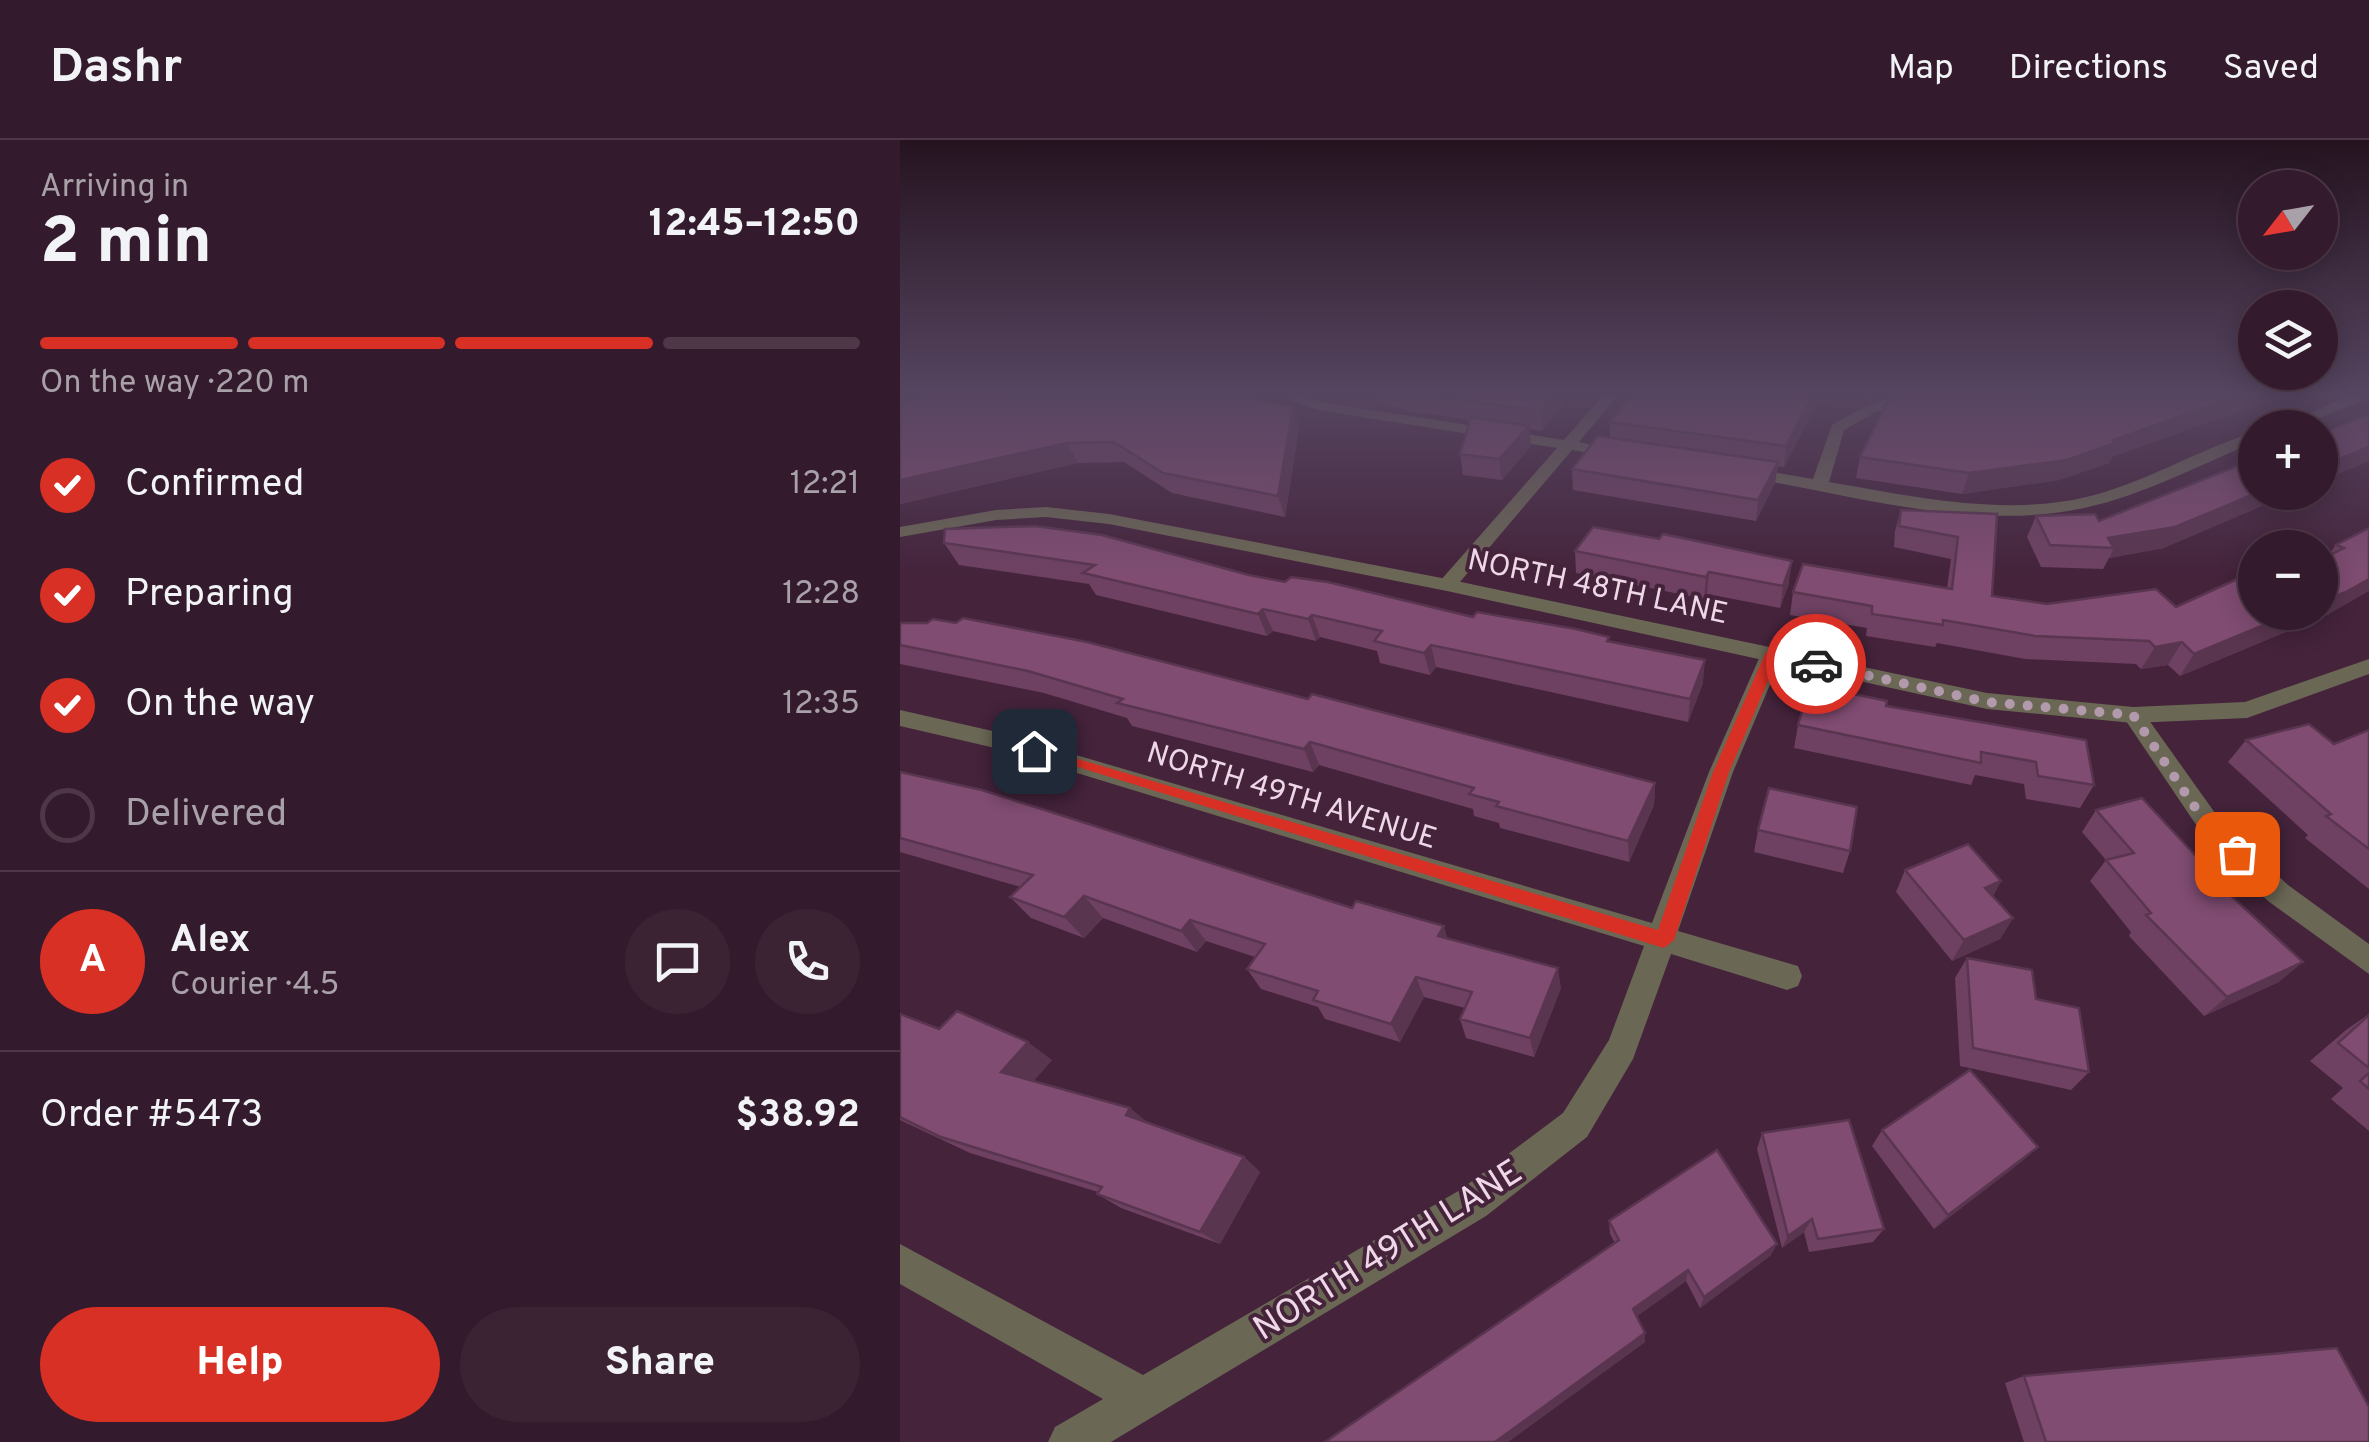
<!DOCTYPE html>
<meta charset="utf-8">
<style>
:root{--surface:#331a2c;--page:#3b2334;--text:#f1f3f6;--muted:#a9a1a9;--line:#4e3848;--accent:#d93025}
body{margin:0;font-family:Overpass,sans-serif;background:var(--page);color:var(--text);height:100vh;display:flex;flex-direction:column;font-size:38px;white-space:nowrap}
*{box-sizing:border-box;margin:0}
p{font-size:32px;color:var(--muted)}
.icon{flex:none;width:55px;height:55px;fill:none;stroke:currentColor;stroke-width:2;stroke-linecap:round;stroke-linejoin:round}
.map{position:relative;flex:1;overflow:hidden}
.panel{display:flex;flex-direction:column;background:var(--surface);width:900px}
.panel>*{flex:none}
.needle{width:65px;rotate:239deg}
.fabs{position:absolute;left:1338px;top:30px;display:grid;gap:20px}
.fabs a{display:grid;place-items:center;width:100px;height:100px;border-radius:50%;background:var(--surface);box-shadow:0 5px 25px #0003,0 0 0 2px var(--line);font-size:50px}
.pin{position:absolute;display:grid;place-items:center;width:85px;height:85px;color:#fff;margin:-42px;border-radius:20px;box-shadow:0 5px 15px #0006}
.courier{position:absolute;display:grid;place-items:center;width:100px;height:100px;margin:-50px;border:8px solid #d93025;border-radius:50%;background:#fff;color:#222;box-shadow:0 2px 12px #0007}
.overview em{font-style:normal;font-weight:800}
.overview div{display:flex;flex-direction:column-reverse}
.overview{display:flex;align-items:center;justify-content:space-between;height:170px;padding:0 40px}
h1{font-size:65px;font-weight:800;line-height:75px}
.bar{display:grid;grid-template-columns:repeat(4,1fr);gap:15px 10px;align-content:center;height:120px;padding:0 40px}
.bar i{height:12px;border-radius:8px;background:var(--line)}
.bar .on{background:var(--accent)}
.bar p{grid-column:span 4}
.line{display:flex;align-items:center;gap:25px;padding:0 40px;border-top:2px solid var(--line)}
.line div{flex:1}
.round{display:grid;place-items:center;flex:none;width:105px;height:105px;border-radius:52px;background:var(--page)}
ol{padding:0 40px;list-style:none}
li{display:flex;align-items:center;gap:30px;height:110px}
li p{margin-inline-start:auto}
li .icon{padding:10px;border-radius:50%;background:var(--accent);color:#fff;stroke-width:4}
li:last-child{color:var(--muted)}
li i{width:55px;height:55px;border:5px solid var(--line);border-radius:50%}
.action{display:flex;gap:20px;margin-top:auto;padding:20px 40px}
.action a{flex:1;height:115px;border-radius:60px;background:var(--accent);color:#fff;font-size:40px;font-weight:800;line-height:115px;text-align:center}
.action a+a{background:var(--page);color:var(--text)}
header{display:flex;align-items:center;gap:60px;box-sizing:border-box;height:140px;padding:0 50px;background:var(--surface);border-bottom:2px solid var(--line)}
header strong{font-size:48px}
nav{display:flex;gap:55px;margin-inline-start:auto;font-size:35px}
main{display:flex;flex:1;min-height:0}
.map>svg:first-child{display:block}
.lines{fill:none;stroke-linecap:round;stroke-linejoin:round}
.minor{fill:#6b6755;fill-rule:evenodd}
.tertiary{fill:#6b6755;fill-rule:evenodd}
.wall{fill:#6e4162}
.shaded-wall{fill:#5a3550}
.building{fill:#804c72;stroke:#5a3550;stroke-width:2.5}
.route{fill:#d93025}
.done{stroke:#b299ab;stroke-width:10;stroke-dasharray:0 18}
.labels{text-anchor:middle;stroke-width:8;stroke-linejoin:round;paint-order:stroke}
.street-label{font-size:30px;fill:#eed8e7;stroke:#44233b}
.near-street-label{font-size:35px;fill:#eed8e7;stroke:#44233b}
</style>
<header>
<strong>Dashr</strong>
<nav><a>Map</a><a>Directions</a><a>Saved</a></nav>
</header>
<main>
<section class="panel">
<div class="overview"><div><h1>2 min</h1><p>Arriving in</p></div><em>12:45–12:50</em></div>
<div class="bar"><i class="on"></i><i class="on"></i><i class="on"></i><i></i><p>On the way · 220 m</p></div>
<ol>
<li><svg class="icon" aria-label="check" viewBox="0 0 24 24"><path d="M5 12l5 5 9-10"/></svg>Confirmed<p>12:21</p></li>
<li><svg class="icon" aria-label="check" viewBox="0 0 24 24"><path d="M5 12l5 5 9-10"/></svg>Preparing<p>12:28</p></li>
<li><svg class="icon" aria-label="check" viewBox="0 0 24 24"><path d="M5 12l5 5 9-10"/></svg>On the way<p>12:35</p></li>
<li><i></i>Delivered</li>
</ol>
<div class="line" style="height:180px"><b class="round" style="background:var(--accent);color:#fff">A</b><div><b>Alex</b><p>Courier · 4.5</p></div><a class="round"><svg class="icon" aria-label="chat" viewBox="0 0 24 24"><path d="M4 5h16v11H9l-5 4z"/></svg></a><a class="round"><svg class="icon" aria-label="phone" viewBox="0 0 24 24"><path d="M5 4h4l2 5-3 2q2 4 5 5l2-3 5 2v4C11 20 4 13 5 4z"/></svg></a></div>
<div class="line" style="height:130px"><div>Order #5473</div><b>$38.92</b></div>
<div class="action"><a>Help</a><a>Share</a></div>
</section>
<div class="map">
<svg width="1469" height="1302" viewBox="0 0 1469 1302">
<rect width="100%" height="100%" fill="#44233b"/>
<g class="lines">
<g class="minor">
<polygon points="379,255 400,255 420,262 664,300 703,255 718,255 679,302 728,313 720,318 672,310 554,449 547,451 537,445 540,441 657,308 418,270"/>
<path d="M1001,255H1023L974,273L944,290L929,342C1010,356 1100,376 1182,358C1242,345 1296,310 1355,292V302C1299,325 1244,355 1184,368C1074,392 953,355 844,337L836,332L844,327L913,339L932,285L964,267Z"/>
<polygon points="1451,255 1469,258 1395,288 1374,288"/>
<polygon points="872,507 883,514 833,632 778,791 898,826 902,836 898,846 887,850 771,814 733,919 687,997 586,1076 211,1302 148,1302 155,1287 203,1259 0,1144 0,1104 243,1235 560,1050 663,973 709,900 744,806 95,608 0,586 0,570 97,592 752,783 809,632 861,514"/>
<polygon points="1233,567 1241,569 1325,687 1388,745 1469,804 1469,834 1368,761 1307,701 1222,575"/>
</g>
<polygon class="tertiary" points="146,367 209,374 547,439 1087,553 1233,567 1345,562 1469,519 1469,534 1347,578 1233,583 1087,569 547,451 209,384 146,377 96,380 0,397 0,387 96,370"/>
</g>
<g class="wall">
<polygon points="0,255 399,288 385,377 272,353 224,322 178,323 0,364"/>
<polygon points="461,255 663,255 664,264 642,291 629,289 631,306 602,340 563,335 560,314 570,280 508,271"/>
<polygon points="731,255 941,255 916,265 884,327 878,326 875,343 856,381 673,350 672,329 710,298 710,282"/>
<polygon points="956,255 1385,255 1212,317 1209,323 1159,340 1062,354 956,338 960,317 989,259 969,262"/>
<polygon points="1001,370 1097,374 1092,456 1147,464 1276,467 1355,472 1427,417 1436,405 1469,388 1429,474 1280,536 1268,525 1241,529 1236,524 1125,519 1037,503 1035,507 966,496 967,488 890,475 893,452 1047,448 1051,419 994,407 995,391"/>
<polygon points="1136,376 1199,381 1264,408 1209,418 1203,429 1141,427 1127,397"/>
<polygon points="44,403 349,435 709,502 803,543 788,582 536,527 530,535 480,523 477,511 420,497 416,501 373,491 367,496 196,455 189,444 59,425"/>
<polygon points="675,411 889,443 880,468 807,454 804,459 676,433"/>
<polygon points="0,483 408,559 755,643 754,665 729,722 600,688 599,683 574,676 573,669 419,625 413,632 232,586 227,578 144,553 0,524"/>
<polygon points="986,566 1186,600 1194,645 1180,668 1126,659 1124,644 1075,635 1071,645 894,608 898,585"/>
<polygon points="1469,590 1469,749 1405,698 1408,695 1328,622 1346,600 1434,604"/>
<polygon points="0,632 548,799 661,848 634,917 566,898 560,879 565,868 524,857 500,902 425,879 418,867 361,849 347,829 355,817 306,801 297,812 203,778 184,798 131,778 110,757 121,747 0,712"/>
<polygon points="1196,670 1303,730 1379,842 1304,876 1229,796 1231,792 1190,741 1206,720 1182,692"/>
<polygon points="858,690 950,711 943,733 854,712"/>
<polygon points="1005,730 1101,741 1093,756 1113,778 1100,799 1052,821 996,752"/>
<polygon points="1067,818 1189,932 1171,950 1060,926 1055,838"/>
<polygon points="0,874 39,889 152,920 133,941 344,1017 360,1032 320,1104 221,1068 197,1054 198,1052 70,1013 0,980"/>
<polygon points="1469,874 1469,991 1431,959 1443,948 1410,921 1446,890"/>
<polygon points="982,990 1138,1007 1121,1022 1034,1089 972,1006"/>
<polygon points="862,993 984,1089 973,1102 909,1112 904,1092 882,1108 857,1009"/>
<polygon points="709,1081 877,1104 870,1116 800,1168 786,1141 737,1176 745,1202 608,1302 425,1302 715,1103 710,1094"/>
<polygon points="1124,1236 1469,1302 1124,1302 1105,1243"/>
</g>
<g class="shaded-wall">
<polygon points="0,255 75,255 0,270"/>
<polygon points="654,255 663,255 664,264 642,291 641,271"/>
<polygon points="913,255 941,255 916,265 884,327 886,306"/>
<polygon points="970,255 1008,255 969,262"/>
<polygon points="1341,255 1385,255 1212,317 1209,323 1159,340 1062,354 1069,333 1213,300"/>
<polygon points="393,268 399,288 385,377 378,356"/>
<polygon points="629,286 631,306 602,340 599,319"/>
<polygon points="167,303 178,323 0,364 0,340"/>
<polygon points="1469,307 1469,321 1420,342 1420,327"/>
<polygon points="878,322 875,343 856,381 858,360"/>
<polygon points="1359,352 1395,352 1264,408 1209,418 1214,408 1208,398"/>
<polygon points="892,421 889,443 880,468 883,446"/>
<polygon points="809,432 807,454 804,459 806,437"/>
<polygon points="1469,439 1469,451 1429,474 1280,536 1294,514 1395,472 1420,472 1420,462"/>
<polygon points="363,469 373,491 367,496 358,474"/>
<polygon points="412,475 420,497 416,501 408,479"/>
<polygon points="1282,502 1268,525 1241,529 1255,507"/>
<polygon points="531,505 536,527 530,535 524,513"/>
<polygon points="805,520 803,543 788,582 790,559"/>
<polygon points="410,602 419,625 413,632 404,609"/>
<polygon points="755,643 754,665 729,722 728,701"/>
<polygon points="1101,741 1089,762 1085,748"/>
<polygon points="184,756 203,778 184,798 164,777"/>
<polygon points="1113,778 1100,799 1052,821 1064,800"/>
<polygon points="290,780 306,801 297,812 281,791"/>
<polygon points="544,786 550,807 538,796"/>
<polygon points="1403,822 1379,842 1304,876 1327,857"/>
<polygon points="658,828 661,848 634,917 630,898"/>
<polygon points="516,837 524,857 500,902 491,884"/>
<polygon points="128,902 152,920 126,950 101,932"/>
<polygon points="230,968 251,985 226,975"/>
<polygon points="1138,1007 1121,1022 1034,1089 1048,1075"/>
<polygon points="344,1017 360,1032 320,1104 300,1092"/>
<polygon points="912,1079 904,1092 882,1108 888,1096"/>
<polygon points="877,1104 870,1116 800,1168 804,1157"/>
<polygon points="788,1130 786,1141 733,1179 733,1169"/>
<polygon points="745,1193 745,1202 608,1302 595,1302"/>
</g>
<g class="building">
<polygon points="30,255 350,255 365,262 393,268 378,356 263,333 214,302 167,303 0,340 0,262"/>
<polygon points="528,255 654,255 641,271"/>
<polygon points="731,255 913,255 886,306 710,282"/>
<polygon points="991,255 1341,255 1213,300 1218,302 1167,320 1069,333 960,317"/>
<polygon points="1469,274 1469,307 1420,327 1420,294"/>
<polygon points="571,277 629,286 599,319 560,314"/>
<polygon points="698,296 878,322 858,360 672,329"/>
<polygon points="1355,319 1355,352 1359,352 1275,387 1208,398 1214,408 1150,405 1136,376 1195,374 1199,381"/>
<polygon points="1001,370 1097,374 1092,456 1147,464 1256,449 1276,467 1346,435 1355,440 1355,472 1395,472 1294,514 1282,502 1255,507 1249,501 1135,496 1043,480 1043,485 972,474 972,466 893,452 903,424 1052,449 1058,397 999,386"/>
<polygon points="135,386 202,395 349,435 385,442 391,437 428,442 573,477 577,472 676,489 709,497 707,501 805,520 790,559 531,505 524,513 474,501 482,491 412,475 408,479 363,469 358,474 183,433 195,425 44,403 45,389"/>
<polygon points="693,387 759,399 763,394 892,421 883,446 809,432 806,437 675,411"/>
<polygon points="1469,388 1469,439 1446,452 1420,462 1420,420 1444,408 1436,405"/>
<polygon points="63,478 187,502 408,559 412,554 755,643 728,701 596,666 599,662 569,654 574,648 410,602 404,609 217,563 223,559 128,531 0,505 0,483 27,483 33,479 56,483"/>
<polygon points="910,545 987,561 986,566 1186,600 1194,645 1138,636 1136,622 1081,612 1081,623 898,585"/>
<polygon points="1409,584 1434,604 1469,590 1469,709 1426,676 1431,674 1346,600"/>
<polygon points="0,632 82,650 452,768 456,761 544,786 538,796 658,828 630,898 560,879 572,852 516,837 491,884 413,860 418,851 347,829 365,804 290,780 281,791 184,756 164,777 110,757 133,735 0,698"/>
<polygon points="869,648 957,667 950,711 858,690"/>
<polygon points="1242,658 1306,727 1301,728 1403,822 1327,857 1246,775 1251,773 1206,720 1234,713 1196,670"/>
<polygon points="1068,704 1101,741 1085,748 1113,778 1064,800 1005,730"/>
<polygon points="1067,818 1132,830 1136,859 1179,868 1189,932 1073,908"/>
<polygon points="57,871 128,902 101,932 230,968 226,975 344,1017 300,1092 197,1054 202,1047 41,997 0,977 0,874 39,889"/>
<polygon points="1469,875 1469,928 1438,903"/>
<polygon points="1070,930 1138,1007 1048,1075 982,990"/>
<polygon points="1469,933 1469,949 1460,941"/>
<polygon points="949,980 984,1089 918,1099 912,1079 888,1096 862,993"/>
<polygon points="817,1010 877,1104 804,1157 788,1130 733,1169 745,1193 595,1302 425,1302 719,1100 709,1081"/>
<polygon points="1437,1208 1469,1267 1469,1302 1146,1302 1124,1236"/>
</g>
<linearGradient id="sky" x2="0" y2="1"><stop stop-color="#251320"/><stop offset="0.58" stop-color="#564560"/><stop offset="1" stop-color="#564560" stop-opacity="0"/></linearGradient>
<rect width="1469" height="437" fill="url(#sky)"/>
<polygon class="route" points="872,510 923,524 916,528 877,520 829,632 774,800 764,808 126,611 134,606 758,790 813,632 865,514"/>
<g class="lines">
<polyline class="done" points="916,524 1087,562 1233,575 1294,666 1337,714"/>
</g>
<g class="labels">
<g class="street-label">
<text transform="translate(698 446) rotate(12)" y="10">NORTH 48TH LANE</text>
<text transform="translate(392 655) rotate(17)" y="10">NORTH 49TH AVENUE</text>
</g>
<g class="near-street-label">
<text transform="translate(487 1109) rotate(-32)" y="12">NORTH 49TH LANE</text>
</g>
</g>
</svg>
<div class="fabs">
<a><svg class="needle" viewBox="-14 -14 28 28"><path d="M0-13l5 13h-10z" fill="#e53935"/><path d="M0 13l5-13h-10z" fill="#a9a1a9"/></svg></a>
<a><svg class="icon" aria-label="layers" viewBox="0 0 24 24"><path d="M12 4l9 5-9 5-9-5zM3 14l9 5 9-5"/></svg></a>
<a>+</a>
<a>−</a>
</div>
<div class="pin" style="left:1337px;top:714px;background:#ea580c"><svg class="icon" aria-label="bag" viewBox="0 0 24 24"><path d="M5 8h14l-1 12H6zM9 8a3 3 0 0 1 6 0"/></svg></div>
<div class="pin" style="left:134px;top:611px;background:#1f2937"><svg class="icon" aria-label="home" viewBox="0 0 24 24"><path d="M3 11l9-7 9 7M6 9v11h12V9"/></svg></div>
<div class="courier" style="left:916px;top:524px"><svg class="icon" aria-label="car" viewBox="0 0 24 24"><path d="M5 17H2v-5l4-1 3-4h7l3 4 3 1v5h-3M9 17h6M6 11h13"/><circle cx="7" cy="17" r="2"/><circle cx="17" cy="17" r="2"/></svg></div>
</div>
</main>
